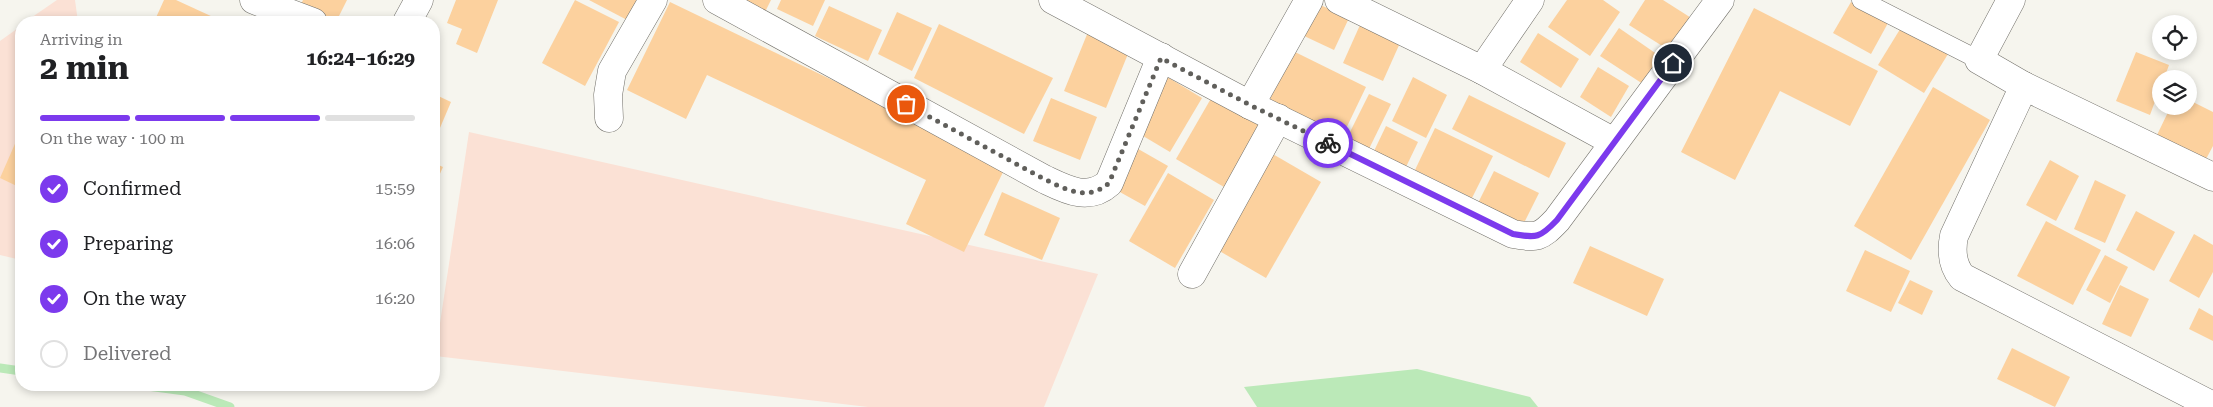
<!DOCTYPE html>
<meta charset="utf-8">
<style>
:root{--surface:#fff;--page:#f2f2f2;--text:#202124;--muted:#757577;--line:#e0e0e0;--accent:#7c3aed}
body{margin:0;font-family:"Roboto Serif",serif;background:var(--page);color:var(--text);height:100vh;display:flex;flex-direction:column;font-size:19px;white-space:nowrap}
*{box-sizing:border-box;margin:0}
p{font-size:16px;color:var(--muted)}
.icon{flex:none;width:28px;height:28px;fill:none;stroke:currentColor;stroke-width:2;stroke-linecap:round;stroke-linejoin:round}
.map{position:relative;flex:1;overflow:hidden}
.side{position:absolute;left:15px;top:16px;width:425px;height:375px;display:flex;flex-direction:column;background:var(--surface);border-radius:20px;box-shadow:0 2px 8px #0003}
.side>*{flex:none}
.buttons{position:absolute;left:2152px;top:15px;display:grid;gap:10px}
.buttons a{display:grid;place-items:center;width:45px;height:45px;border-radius:50%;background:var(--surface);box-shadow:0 2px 8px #0003;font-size:25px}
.pin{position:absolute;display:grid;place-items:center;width:42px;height:42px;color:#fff;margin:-21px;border:2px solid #fff;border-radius:50%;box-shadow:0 1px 5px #0007}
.courier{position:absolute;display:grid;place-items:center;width:50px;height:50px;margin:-25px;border:4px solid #7c3aed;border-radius:50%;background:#fff;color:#222;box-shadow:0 1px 6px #0007}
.overview em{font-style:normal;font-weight:700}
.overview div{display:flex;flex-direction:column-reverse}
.overview{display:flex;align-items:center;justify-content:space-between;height:85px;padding:0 25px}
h1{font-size:32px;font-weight:700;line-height:38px}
.bar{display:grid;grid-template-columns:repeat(4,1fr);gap:8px 5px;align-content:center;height:60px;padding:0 25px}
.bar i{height:6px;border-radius:4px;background:var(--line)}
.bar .active{background:var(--accent)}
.bar p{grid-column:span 4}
ol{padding:0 25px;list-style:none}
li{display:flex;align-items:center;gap:15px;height:55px}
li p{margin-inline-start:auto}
li .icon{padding:5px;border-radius:50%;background:var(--accent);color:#fff;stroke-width:4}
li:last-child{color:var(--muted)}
li i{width:28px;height:28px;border:2px solid var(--line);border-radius:50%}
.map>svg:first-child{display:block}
.green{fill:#fbe1d5}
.water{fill:#bbe9b8}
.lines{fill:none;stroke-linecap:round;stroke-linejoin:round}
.stream{stroke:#bbe9b8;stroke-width:9}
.building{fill:#fcd19e}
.lane-casing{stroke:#72706a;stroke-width:19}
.street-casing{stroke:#72706a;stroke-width:29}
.lane{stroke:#fff;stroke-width:18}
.street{stroke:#fff;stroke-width:28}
.done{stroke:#605f5b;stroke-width:5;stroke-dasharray:0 9}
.route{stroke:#7c3aed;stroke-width:6}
</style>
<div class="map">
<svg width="2213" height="407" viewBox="0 0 2213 407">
<rect width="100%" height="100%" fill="#f6f5ee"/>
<g class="green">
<polygon points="57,0 75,0 78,22 25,22"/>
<polygon points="21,26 21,260 0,255 0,41"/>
<polygon points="469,132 1098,274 1044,407 868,407 435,356"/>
</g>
<polygon class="water" points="1417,369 1530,397 1538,407 1257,407 1244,387"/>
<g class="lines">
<g class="stream">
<polyline points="0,368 21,371"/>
<polyline points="140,385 185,391 230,407"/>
</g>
</g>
<g class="building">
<polygon points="164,0 176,0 213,17 210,22 154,22"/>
<polygon points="303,0 347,0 336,22 300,7"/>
<polygon points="456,0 498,0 477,53 456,44 462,29 447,23"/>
<polygon points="575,0 619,22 585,86 542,63"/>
<polygon points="589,0 640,0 629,21"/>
<polygon points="740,0 771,0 765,12"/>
<polygon points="781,0 825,0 813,26 777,9"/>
<polygon points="1567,0 1603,0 1620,12 1590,56 1548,27"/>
<polygon points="1645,0 1663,0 1696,21 1675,54 1629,25"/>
<polygon points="670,2 1007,164 964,252 906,224 926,180 775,107 707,75 686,119 627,90"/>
<polygon points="1851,2 1888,23 1871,54 1833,33"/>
<polygon points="1316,3 1349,18 1334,50 1302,35"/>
<polygon points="829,6 882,30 868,61 815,36"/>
<polygon points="1754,8 1878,71 1850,126 1780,91 1735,180 1681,152"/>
<polygon points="897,12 932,28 912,71 878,54"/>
<polygon points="939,24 1053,78 1024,134 914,78"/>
<polygon points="1360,25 1400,43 1383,81 1343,63"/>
<polygon points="1902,26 1948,54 1924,93 1878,65"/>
<polygon points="1619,28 1661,57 1643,84 1600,56"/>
<polygon points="1088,32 1130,49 1106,108 1064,91"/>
<polygon points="1538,33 1579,59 1561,88 1520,62"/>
<polygon points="1293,51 1366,87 1342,137 1269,101"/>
<polygon points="2136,52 2169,65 2164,79 2161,79 2161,85 2150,115 2116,101"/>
<polygon points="1598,67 1629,86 1611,117 1580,97"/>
<polygon points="1164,75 1202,98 1170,152 1133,130"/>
<polygon points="1413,77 1447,95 1426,138 1392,121"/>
<polygon points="1933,87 1990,120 1911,260 1854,226"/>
<polygon points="434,94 451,102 434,142"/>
<polygon points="1369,94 1391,104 1366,155 1344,144"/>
<polygon points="1213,95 1261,123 1224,187 1176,159"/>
<polygon points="1469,95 1566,143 1549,178 1452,129"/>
<polygon points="1051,98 1097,117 1080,160 1033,141"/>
<polygon points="2189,100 2213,112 2213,146 2206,159 2157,135 2171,106 2189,106"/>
<polygon points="1386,126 1418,142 1406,167 1374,151"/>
<polygon points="1435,128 1493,156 1472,198 1415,170"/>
<polygon points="21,130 21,188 0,178"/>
<polygon points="1133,146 1168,166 1145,206 1109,186"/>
<polygon points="1271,153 1321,182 1266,278 1216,249"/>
<polygon points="2050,160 2079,176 2056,221 2026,205"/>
<polygon points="434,163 443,167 434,187"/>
<polygon points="1494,171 1539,193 1521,229 1476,207"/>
<polygon points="1168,173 1214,200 1175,268 1129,241"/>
<polygon points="2095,180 2126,195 2105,243 2074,229"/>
<polygon points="1002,192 1060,218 1042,260 984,235"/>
<polygon points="2136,211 2175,232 2154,271 2116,250"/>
<polygon points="2046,221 2101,250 2073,305 2017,276"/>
<polygon points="2194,234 2213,245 2213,272 2199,298 2169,281"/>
<polygon points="1590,246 1664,279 1647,316 1573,283"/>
<polygon points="1865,250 1910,271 1891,312 1846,291"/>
<polygon points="2105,255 2128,267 2110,303 2086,290"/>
<polygon points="1910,280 1933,291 1922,315 1898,303"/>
<polygon points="2120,285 2149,299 2131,337 2102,324"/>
<polygon points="2199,308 2213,316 2213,341 2189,329"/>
<polygon points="2012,348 2070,377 2055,407 1997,379"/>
</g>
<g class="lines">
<g class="lane-casing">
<polyline id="lane" points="1861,0 1979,60"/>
</g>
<g class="street-casing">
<g id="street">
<polyline points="254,0 313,22"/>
<path d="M717,0L1044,179C1065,189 1088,202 1109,183L1161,57"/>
<path d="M1053,0L1250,105L1513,234C1537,238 1540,238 1557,220L1720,0"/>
<polyline points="1339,0 1482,70 1614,142"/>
<polyline points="2011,0 1979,60 2024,86 2213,177"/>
<polyline points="407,22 419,0"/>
<polyline points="1482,70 1530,0"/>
<path d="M2024,86L1954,236C1951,251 1952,265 1962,277L2213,406"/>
<polyline points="1250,105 1309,0"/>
<polyline points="609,118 608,95 612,71 653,0"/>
<polyline points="1192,274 1278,118"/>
</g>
</g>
<use href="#lane" class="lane"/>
<use href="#street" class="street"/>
</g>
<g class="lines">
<path class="done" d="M906,104L1044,179C1065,189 1088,202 1109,183L1161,58L1250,105L1328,143"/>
<path class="route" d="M1328,143L1513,234C1537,238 1540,238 1557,220L1673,63"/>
</g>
</svg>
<div class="buttons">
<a><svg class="icon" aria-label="locate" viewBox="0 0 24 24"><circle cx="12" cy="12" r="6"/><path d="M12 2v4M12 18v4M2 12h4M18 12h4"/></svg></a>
<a><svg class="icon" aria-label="layers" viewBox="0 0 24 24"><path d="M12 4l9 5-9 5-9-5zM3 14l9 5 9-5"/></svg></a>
</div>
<div class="pin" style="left:906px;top:104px;background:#ea580c"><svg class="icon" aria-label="bag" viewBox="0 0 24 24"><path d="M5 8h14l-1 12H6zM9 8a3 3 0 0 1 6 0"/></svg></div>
<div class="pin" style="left:1673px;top:63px;background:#1f2937"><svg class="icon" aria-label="home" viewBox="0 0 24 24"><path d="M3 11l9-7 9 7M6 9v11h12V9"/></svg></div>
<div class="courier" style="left:1328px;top:143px"><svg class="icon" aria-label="bike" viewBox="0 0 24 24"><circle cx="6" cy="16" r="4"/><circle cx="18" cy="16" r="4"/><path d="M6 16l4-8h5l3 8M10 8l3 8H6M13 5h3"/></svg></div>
<section class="side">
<div class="overview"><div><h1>2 min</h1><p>Arriving in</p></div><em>16:24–16:29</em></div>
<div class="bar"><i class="active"></i><i class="active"></i><i class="active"></i><i></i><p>On the way · 100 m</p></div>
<ol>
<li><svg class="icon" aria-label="check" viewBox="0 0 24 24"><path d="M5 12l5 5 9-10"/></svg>Confirmed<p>15:59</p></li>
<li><svg class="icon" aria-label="check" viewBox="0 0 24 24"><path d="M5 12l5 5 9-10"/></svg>Preparing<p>16:06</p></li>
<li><svg class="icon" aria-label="check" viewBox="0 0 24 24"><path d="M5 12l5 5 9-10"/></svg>On the way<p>16:20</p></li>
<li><i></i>Delivered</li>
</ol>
</section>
</div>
